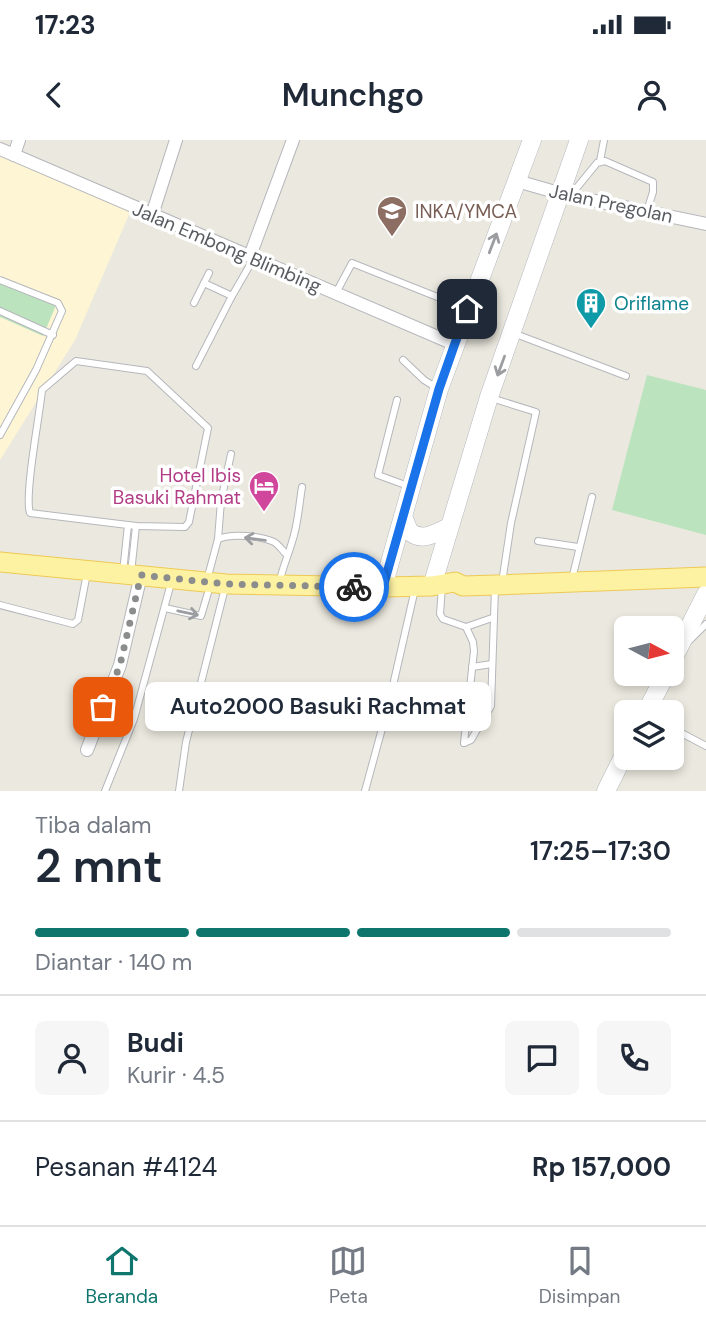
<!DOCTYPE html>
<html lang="id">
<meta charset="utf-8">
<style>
:root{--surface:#fff;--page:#f6f6f7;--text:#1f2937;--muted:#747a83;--line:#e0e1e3;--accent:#0f766e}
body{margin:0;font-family:"DM Sans",sans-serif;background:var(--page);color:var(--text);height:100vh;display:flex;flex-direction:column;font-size:26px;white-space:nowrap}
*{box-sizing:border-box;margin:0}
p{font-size:23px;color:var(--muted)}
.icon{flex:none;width:38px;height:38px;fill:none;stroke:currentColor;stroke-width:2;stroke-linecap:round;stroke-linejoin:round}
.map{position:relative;height:651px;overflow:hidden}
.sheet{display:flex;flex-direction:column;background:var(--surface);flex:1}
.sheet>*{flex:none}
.needle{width:46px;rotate:97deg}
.controls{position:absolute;left:614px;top:476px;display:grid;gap:14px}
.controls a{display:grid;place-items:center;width:70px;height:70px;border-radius:10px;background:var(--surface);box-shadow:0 4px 10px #0003;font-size:35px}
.pin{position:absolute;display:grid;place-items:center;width:60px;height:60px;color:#fff;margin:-30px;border-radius:14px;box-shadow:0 4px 10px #0006}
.courier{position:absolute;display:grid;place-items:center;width:70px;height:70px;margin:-35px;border:5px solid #1a73e8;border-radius:50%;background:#fff;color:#222;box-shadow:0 2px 9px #0007}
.bubble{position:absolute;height:49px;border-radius:10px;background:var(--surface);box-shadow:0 4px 10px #0003;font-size:23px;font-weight:600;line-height:49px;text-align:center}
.overview em{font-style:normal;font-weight:600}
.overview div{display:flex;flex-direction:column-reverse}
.overview{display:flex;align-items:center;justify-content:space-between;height:119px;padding:0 35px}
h1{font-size:46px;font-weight:600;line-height:52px}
.bar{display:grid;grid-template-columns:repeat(4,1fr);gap:10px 7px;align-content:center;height:84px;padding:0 35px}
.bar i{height:9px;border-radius:5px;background:var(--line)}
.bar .active{background:var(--accent)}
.bar p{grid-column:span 4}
.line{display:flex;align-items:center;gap:18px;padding:0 35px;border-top:2px solid var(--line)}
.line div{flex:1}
.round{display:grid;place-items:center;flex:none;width:74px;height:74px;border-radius:10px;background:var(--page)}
.status{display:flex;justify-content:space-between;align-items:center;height:49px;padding:0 35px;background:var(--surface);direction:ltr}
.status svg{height:19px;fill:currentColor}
header{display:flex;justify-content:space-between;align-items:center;height:91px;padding:0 35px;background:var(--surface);font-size:32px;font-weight:600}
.tabs{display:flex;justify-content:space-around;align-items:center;height:98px;border-top:2px solid var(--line);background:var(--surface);font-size:19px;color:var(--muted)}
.tabs a{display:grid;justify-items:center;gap:4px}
.tabs .active{color:var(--accent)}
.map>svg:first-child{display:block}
.commercial{fill:#fdf5d3}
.green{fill:#bbe3bd}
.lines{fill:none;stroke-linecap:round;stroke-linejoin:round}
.lane-casing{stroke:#b5b7bc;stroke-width:8}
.street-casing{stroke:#b5b7bc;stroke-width:14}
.secondary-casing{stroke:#b5b8be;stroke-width:19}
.primary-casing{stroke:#eec955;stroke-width:21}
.lane{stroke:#fff;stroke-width:6}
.street{stroke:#fff;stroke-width:12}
.secondary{stroke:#fff;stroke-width:18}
.primary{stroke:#fdf2a2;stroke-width:19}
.oneway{stroke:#9b9da0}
.done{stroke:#8b8d8c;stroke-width:7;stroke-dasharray:0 12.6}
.route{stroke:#1a73e8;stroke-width:9}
.labels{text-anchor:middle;stroke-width:7;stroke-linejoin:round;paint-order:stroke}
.street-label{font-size:19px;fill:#585b60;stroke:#fff}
.education-label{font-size:19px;fill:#785e54;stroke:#fff;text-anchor:start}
.culture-label{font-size:19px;fill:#0d838f;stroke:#fff;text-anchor:start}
.hotel-label{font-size:19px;fill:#b23c85;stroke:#fff;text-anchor:end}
</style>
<div class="status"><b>17:23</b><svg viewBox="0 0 49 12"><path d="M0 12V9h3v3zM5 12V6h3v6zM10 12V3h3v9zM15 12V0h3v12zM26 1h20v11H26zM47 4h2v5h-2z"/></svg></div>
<header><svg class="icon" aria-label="back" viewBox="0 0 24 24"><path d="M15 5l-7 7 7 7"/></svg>Munchgo<svg class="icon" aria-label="person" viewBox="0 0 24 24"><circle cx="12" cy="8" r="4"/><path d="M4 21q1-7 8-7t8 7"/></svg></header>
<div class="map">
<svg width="706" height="651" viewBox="0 0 706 651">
<rect width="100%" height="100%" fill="#ebe9df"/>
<polygon class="commercial" points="0,13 131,70 75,200 0,320"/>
<g class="green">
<polygon points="0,141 56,165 43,196 0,177"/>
<polygon points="647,235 706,250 706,395 612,370"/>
</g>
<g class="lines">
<g class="lane-casing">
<g id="lane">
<polyline points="600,21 604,0"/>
<polyline points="570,56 597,23 605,21 653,42 653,52 647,71"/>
<polyline points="0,140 58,163 62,171 36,230 0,295"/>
<polyline points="204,143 232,156"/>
<polyline points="336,153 352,123 465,168"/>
<polyline points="194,163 209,133"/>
<polyline points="0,171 53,195"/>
<polyline points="513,193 626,236"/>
<polyline points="403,220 424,240 437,248"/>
<path d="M76,221L147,231L208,288L189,382L185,387L136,386L30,373C24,356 40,273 42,250Z"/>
<polyline points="196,226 232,156 254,118"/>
<polyline points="491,258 536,272 511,383 503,436"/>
<polyline points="397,260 378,335 408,346"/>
<path d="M218,399C232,393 260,396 274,402C279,405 282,410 286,414"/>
<polyline points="538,401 578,407"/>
<polyline points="123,432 128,385"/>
<polyline points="131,433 136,386"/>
<polyline points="573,435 592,357"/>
<polyline points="207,440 218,399 221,361 231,314"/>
<path d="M279,444C282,429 288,416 292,402C298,385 299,365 302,347"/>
<polyline points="442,446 440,474 443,479 466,487 492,478"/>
<polyline points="0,465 73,484 78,480 87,433"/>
<polyline points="165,468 201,476 210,446"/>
<polyline points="690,500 706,484"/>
<polyline points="472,527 492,524"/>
<polyline points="672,588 706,606"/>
<polyline points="464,603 471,600 491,566 495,448"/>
<polyline points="464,603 474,511 473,502 466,487"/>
<polyline points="105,651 134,579 171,443"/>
<polyline points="179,651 186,602 225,448"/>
<polyline points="365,651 389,563 415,449"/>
</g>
</g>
<g class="street-casing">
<g id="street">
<polyline points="0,9 454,204"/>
<polyline points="14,15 19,0"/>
<polyline points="517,41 562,54 706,84"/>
<polyline points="152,75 176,0"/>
<polyline points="250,116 293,0"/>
<polyline points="87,610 120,525 141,435"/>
</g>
</g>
<g class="secondary-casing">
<g id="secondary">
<path d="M404,379L409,391C422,403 435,393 449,387"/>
<polyline points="432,446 489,257 579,0"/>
<polyline points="383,447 439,249 532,0"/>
<polyline points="672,521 706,454"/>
<polyline points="646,572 666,534"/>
<polyline points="606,651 626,611"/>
</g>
</g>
<g class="primary-casing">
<polyline id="primary" points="0,422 226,444 383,447 432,446 455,442 463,446 496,445 706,437"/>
</g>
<use href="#lane" class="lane"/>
<use href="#street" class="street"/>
<use href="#secondary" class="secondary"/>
<use href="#primary" class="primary"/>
</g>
<defs><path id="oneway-shaft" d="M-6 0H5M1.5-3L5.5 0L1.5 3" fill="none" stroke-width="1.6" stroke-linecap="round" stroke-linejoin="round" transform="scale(1.75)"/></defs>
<g class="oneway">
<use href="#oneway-shaft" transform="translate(493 103) rotate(-69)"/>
<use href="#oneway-shaft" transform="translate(501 226) rotate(110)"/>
<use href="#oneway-shaft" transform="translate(255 399) rotate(-173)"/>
<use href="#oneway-shaft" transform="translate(188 473) rotate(12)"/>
</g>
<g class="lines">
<polyline class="done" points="103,567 120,525 141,435 226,444 354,447"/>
<polyline class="route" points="354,447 383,447 439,249 467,169"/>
</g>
<defs>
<g id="school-pin" transform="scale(1.575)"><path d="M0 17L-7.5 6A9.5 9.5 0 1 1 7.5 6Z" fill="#8d6e63" stroke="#fff"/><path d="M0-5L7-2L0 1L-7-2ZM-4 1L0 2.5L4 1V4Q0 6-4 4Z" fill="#fff"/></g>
<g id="building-pin" transform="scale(1.575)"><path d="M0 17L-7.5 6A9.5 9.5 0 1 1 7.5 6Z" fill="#0f9aa8" stroke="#fff"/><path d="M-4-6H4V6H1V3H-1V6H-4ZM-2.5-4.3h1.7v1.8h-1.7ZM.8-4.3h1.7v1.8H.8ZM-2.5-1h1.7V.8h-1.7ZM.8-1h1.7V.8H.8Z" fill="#fff"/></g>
<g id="hotel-pin" transform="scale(1.575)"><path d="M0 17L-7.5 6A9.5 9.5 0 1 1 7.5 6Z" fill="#d1479c" stroke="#fff"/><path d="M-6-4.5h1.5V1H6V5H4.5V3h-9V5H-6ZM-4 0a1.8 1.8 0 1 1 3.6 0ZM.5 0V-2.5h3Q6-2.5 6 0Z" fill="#fff"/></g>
</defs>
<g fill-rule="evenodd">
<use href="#school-pin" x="392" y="71"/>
<use href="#building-pin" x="591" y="163"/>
<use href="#hotel-pin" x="264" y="346"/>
</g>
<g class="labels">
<g class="street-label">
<text transform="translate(611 63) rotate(12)" y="7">Jalan Pregolan</text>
<text transform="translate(227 107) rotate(23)" y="7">Jalan Embong Blimbing</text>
</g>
<g class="education-label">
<text x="415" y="78">INKA/YMCA</text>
</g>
<g class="culture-label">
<text x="614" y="170">Oriflame</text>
</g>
<g class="hotel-label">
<text x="241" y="342">Hotel Ibis<tspan x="241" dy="22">Basuki Rahmat</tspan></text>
</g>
</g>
</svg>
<div class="controls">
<a><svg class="needle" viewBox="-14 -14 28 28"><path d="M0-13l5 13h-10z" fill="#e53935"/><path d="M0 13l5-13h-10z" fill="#747a83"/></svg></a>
<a><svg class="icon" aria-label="layers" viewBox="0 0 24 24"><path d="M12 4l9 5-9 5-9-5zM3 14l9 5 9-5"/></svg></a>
</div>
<div class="pin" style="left:103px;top:567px;background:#ea580c"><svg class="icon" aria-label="bag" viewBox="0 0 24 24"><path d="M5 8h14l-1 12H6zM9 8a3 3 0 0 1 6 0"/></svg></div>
<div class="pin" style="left:467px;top:169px;background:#1f2937"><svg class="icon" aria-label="home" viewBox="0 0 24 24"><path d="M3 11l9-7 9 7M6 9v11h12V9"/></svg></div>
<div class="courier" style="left:354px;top:447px"><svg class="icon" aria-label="bike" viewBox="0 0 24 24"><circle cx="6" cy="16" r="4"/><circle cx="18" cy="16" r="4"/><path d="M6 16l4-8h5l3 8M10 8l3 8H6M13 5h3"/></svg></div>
<div class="bubble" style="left:145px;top:542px;width:346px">Auto2000 Basuki Rachmat</div>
</div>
<section class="sheet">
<div class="overview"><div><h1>2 mnt</h1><p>Tiba dalam</p></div><em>17:25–17:30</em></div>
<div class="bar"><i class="active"></i><i class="active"></i><i class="active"></i><i></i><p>Diantar · 140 m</p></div>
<div class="line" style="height:126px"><a class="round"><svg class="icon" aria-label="person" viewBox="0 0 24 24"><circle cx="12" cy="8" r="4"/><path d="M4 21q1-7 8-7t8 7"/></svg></a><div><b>Budi</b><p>Kurir · 4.5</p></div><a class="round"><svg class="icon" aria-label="chat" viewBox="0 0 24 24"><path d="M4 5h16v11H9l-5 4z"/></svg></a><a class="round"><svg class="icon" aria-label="phone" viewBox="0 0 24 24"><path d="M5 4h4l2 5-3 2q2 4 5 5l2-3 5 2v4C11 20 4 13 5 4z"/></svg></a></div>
<div class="line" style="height:91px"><div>Pesanan #4124</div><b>Rp 157,000</b></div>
</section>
<nav class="tabs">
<a class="active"><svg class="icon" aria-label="home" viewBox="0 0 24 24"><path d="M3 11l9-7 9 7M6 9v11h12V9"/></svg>Beranda</a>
<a><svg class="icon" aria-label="map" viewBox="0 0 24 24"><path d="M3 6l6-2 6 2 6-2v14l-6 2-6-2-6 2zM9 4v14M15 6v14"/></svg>Peta</a>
<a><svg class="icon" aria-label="saved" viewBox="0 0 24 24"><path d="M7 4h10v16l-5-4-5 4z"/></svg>Disimpan</a>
</nav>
